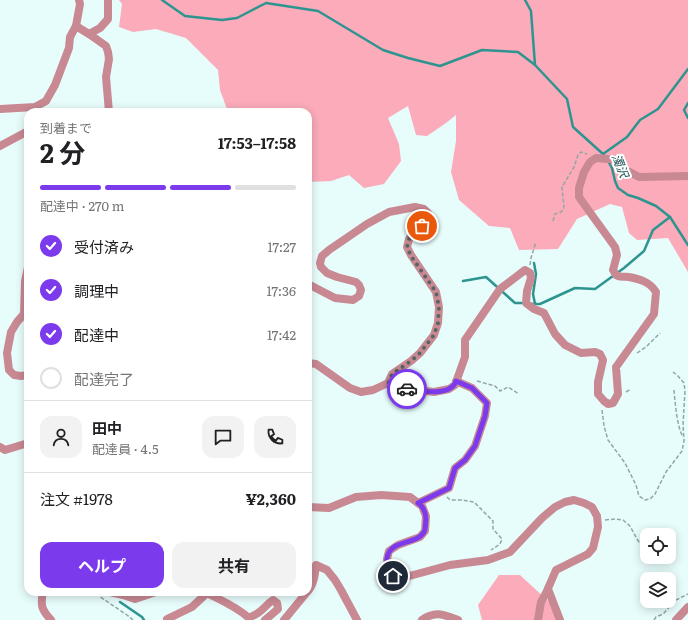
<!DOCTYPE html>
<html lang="ja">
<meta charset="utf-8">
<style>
:root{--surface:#fff;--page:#f2f2f2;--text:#202124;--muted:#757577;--line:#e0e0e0;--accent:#7c3aed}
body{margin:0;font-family:Literata,"Noto Sans JP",serif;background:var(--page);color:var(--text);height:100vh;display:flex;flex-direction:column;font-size:15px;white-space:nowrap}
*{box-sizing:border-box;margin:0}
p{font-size:13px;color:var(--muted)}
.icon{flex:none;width:22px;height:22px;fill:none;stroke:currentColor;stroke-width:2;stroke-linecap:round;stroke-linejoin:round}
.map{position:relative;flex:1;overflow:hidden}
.side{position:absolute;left:24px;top:108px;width:288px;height:488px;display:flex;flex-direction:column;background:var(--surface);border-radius:12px;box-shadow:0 2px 10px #0003}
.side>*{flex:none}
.fabs{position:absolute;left:640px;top:528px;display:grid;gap:8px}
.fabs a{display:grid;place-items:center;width:36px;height:36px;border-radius:8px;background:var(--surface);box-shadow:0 2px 10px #0003;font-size:20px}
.pin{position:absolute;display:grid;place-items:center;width:34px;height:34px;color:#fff;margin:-17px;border:2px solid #fff;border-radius:50%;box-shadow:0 1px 4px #0007}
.courier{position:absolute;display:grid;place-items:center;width:40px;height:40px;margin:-20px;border:3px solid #7c3aed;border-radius:50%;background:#fff;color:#222;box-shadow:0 1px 5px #0007}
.summary em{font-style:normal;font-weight:700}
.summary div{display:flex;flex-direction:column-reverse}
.summary{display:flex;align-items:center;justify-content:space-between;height:68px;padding:0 16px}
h1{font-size:26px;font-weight:700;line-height:30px}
.bar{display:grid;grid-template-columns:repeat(4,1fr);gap:6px 4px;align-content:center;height:48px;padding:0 16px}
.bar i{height:5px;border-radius:3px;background:var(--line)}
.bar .active{background:var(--accent)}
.bar p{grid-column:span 4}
.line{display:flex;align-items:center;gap:10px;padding:0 16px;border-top:1px solid var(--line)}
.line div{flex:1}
.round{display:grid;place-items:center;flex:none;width:42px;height:42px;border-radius:12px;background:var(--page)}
ol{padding:0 16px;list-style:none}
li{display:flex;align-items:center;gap:12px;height:44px}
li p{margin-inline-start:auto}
li .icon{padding:4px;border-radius:50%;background:var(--accent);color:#fff;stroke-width:4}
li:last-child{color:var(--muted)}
li i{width:22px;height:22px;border:2px solid var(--line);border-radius:50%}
.action{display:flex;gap:8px;margin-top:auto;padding:8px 16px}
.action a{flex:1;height:46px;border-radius:12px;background:var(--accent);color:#fff;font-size:16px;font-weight:700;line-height:46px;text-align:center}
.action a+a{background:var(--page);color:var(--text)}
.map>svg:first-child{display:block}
.green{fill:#fbabb9}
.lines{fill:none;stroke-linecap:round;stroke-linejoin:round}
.stream{stroke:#2e9490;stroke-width:2.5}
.path{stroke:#93a6a5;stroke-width:1.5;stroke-dasharray:4 2;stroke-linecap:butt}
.minor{stroke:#c98993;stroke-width:8}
.done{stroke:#556665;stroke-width:4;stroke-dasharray:0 7.2}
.route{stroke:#7c3aed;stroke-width:5}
.labels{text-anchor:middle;stroke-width:4;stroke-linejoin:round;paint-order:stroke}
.water-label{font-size:12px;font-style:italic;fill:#1a5351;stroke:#fff}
</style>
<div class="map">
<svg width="688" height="620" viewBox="0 0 688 620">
<rect width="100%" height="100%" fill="#e7fdfc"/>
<g class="green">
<polygon points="119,0 688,0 688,272 668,238 637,240 629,233 622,207 610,204 577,219 558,249 519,250 510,228 489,226 459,200 451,172 456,141 456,115 446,123 427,136 416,135 408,106 388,118 399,144 401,161 384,184 364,188 349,175 331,181 308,182 308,112 228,112 220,90 218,70 186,38 156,29 133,32 119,27 122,4"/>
<polygon points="499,575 520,575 560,612 561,620 482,620 478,605"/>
</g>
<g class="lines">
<g class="stream">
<polyline points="162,0 185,16 222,20 237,18 266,3 318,11 383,50 408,58 440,66 482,50 518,52 535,65"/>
<polyline points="525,0 531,11 535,65 567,99 573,127 603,154"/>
<polyline points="688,103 684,110 688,118"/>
<polyline points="605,157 603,154 627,137 640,120 658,109 688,69"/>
<polyline points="608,161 612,168 615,181 618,188 628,195 638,198 656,206 670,217 688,245"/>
<polyline points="534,263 536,274 533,294 535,304"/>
<polyline points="463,281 486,277 515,303 524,303"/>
<polyline points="531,304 540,304 575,288 595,289 624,268 644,251 653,230 670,217"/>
<polyline points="120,602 142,617 144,620"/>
</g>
<g class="path">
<polyline points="553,221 555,214 561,212 564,208 562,187 574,167 578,155 581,152 587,154"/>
<polyline points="530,265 531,258 536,242"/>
<polyline points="637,353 646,347 660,333"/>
<polyline points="477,381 495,386 500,391 508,387 519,394"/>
<path d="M674,390C675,402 677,427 683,437"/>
<polyline points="626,392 631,389"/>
<polyline points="602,410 604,426 608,440 625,463 636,485 639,496 645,500 650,499 655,494 666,472 682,451 684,441 683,425 685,391 684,383 678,376 673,372"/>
<polyline points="447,497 450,500 462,500 474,502 493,521 493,529 502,539 500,544 491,550"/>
<polyline points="605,520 615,519 623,520 630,526 637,539 646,552"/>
<polyline points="100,592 99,596 127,615 133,620"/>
<polyline points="654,620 656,617 663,614 676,600 688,594"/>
</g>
<g class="minor">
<polyline points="76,26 89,34 100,28 108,19 108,0"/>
<polyline points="89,34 106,46 108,52 109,59 106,77 109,112"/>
<polyline points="0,109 35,107 46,101 55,85 69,48 70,37 76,26 80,4 79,0"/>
<polyline points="0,146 28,131"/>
<polyline points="28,267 25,281 24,314 17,322 11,332 7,353 9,370 14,375 21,376 28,375"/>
<polyline points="308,284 335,298 353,300 359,296 361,290 359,285 356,282 337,277 327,273 321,267 320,263 322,256 329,250 367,224 389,212 415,207 424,209 428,213 429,217 427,222 425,224 415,230 409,239 407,247 411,255 436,292 439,307 438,323 434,335 420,353 411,361 392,374 388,383"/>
<path d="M308,363L316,364L350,388L361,392L373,390L388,383L408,389L434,392L449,389L455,385L465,357V340L500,289L525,270L530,273L531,278L527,291L526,303L534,309L544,313L555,334L565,345L581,353L595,352L600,354L603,360L598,382V394L604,401L608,404L613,403L618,394L616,367L654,314L656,292C650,282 640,279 629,277C625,276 620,278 616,275C615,274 614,271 613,270L617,255L615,247L589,211L579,197V188L584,172L590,162L596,158L620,160L626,170L639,177L688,176"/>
<polyline points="0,447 5,450 28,443"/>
<polyline points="418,503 449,488 455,468 465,460 475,446 485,416 487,403 472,388 456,381"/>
<polyline points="308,507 329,508 356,497 381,495 410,497 422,506 426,516 425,531 420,537 398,545 389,551 387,559 388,569 393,576 402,578 450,565 488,560 510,552 542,518 555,507 565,502 574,500 584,503 592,507 597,516 598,527 593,548 588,554 556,570 546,593 541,602 538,620"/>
<polyline points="548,589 560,620"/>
<path d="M308,591C314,584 315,574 316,565L327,570L335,580L341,590L357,620"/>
<path d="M43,592C40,606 42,610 51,620"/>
<polyline points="110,592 123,595 135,599 156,592"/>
<path d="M205,592C220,600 236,606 249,618C252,616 255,615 258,613C264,609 267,604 273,600L277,603L278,609L265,620"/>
<polyline points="167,619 192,607 207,593"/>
<polyline points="284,620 307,592"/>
<path d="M422,620C435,610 445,615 458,620"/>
<polyline points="676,620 688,607"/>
</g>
</g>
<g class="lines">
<polyline class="done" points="407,389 388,384 392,374 411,361 420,353 434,335 438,323 439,307 436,292 411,256 407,247 409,239 415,230 422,226"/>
<path class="route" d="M393,576C389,570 386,565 387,558C390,539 417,545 424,532C426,529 425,523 426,520C426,513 424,507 418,503L449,488L455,468L465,460L475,446L485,416L487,403L472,388L456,381C451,397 420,391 407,389"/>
</g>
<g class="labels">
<g class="water-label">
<text transform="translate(620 166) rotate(68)" y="4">濁沢</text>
</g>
</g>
</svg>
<div class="fabs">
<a><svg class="icon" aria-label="locate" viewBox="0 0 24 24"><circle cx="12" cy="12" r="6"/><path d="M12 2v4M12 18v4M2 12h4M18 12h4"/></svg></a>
<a><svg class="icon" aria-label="layers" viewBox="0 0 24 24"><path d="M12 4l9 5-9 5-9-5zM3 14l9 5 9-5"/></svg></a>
</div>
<div class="pin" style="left:422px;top:226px;background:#ea580c"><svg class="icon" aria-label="bag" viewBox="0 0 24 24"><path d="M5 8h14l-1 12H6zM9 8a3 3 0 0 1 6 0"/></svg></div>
<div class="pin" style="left:393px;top:576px;background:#1f2937"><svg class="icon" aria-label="home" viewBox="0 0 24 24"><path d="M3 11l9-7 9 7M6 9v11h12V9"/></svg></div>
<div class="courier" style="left:407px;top:389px"><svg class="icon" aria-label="car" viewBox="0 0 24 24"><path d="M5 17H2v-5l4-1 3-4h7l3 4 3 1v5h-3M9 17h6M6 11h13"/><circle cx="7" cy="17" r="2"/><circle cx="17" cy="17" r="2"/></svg></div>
<section class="side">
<div class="summary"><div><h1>2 分</h1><p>到着まで</p></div><em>17:53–17:58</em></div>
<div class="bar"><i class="active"></i><i class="active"></i><i class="active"></i><i></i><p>配達中 · 270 m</p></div>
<ol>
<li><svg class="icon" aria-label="check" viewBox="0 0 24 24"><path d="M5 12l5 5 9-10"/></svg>受付済み<p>17:27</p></li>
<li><svg class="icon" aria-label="check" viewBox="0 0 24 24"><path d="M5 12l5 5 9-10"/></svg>調理中<p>17:36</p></li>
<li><svg class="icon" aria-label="check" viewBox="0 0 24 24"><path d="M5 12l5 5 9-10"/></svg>配達中<p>17:42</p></li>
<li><i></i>配達完了</li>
</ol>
<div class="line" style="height:72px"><a class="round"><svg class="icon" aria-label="person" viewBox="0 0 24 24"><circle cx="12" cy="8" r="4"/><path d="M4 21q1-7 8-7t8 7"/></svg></a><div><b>田中</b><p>配達員 · 4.5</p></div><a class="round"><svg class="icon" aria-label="chat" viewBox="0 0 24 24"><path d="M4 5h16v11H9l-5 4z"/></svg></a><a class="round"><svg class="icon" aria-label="phone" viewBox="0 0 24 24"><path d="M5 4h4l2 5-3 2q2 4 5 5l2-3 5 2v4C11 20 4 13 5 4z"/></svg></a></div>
<div class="line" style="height:52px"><div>注文 #1978</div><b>¥2,360</b></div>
<div class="action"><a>ヘルプ</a><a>共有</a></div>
</section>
</div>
